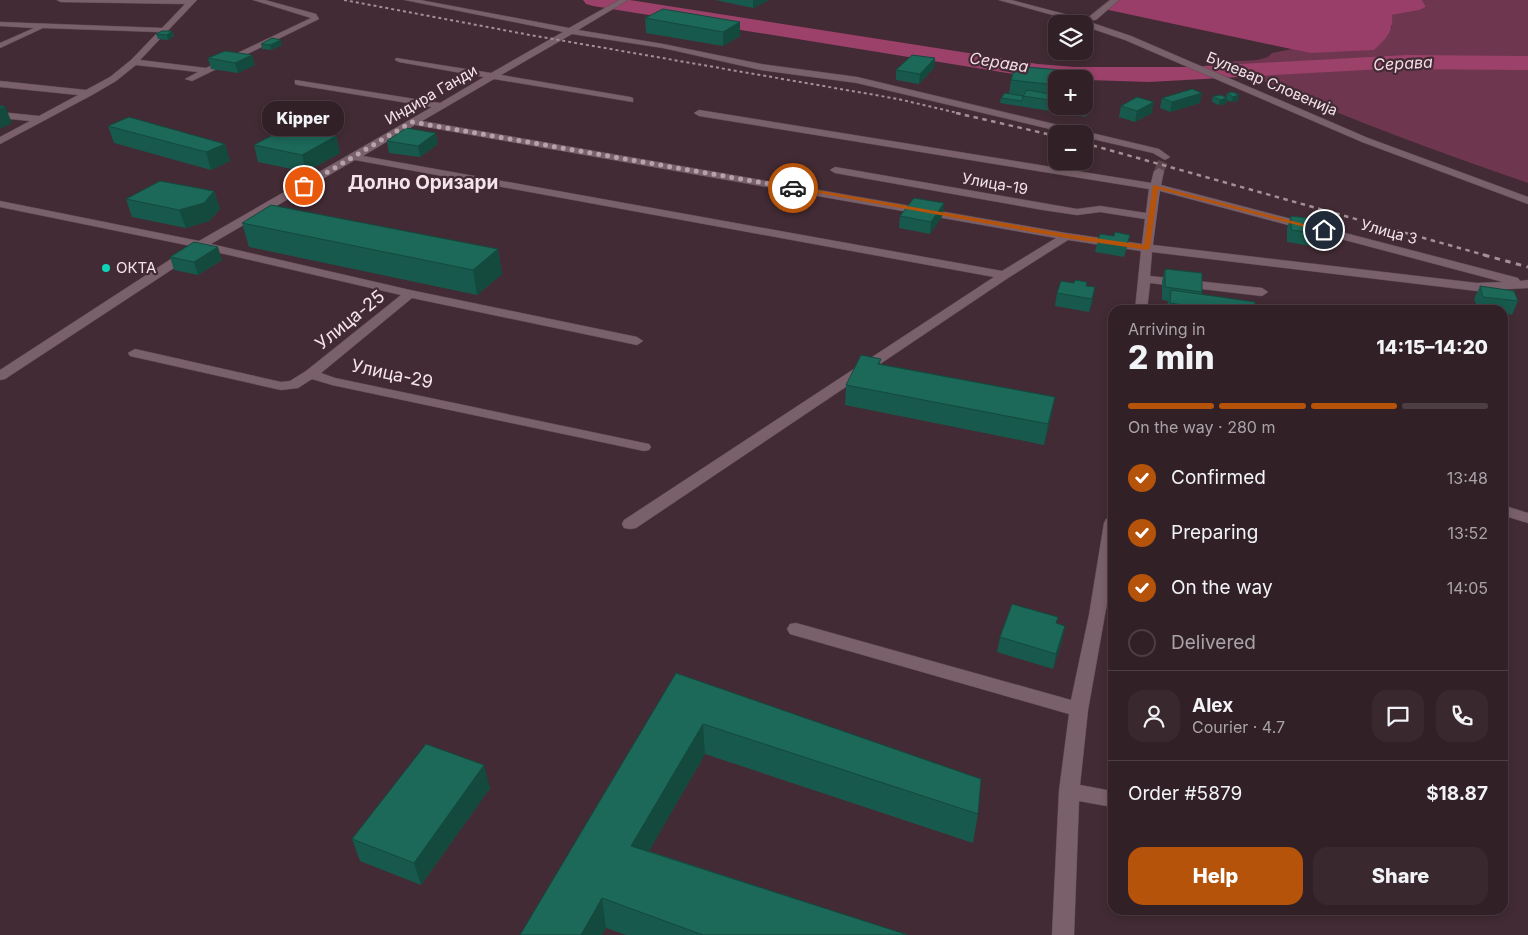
<!DOCTYPE html>
<meta charset="utf-8">
<style>
:root{--surface:#322027;--page:#3a282f;--text:#f1f3f6;--muted:#a8a3a7;--line:#4d3e44;--accent:#b45309}
body{margin:0;font-family:Inter,sans-serif;background:var(--page);color:var(--text);height:100vh;display:flex;flex-direction:column;font-size:19px;white-space:nowrap}
*{box-sizing:border-box;margin:0}
p{font-size:16px;color:var(--muted)}
.icon{flex:none;width:28px;height:28px;fill:none;stroke:currentColor;stroke-width:2;stroke-linecap:round;stroke-linejoin:round}
.map{position:relative;flex:1;overflow:hidden}
.side{position:absolute;left:1108px;top:305px;width:400px;height:610px;display:flex;flex-direction:column;background:var(--surface);border-radius:15px;box-shadow:0 2px 8px #0003,0 0 0 1px var(--line)}
.side>*{flex:none}
.tools{position:absolute;left:1048px;top:15px;display:grid;gap:10px}
.tools a{display:grid;place-items:center;width:45px;height:45px;border-radius:10px;background:var(--surface);box-shadow:0 2px 8px #0003,0 0 0 1px var(--line);font-size:25px}
.pin{position:absolute;display:grid;place-items:center;width:42px;height:42px;color:#fff;margin:-21px;border:2px solid #fff;border-radius:50%;box-shadow:0 1px 5px #0007}
.courier{position:absolute;display:grid;place-items:center;width:50px;height:50px;margin:-25px;border:4px solid #b45309;border-radius:50%;background:#fff;color:#222;box-shadow:0 1px 6px #0007}
.bubble{position:absolute;height:35px;border-radius:15px;background:var(--surface);box-shadow:0 2px 8px #0003,0 0 0 1px var(--line);font-size:16px;font-weight:800;line-height:35px;text-align:center}
.summary em{font-style:normal;font-weight:800}
.summary div{display:flex;flex-direction:column-reverse}
.summary{display:flex;align-items:center;justify-content:space-between;height:85px;padding:0 20px}
h1{font-size:32px;font-weight:800;line-height:38px}
.bar{display:grid;grid-template-columns:repeat(4,1fr);gap:8px 5px;align-content:center;height:60px;padding:0 20px}
.bar i{height:6px;border-radius:4px;background:var(--line)}
.bar .on{background:var(--accent)}
.bar p{grid-column:span 4}
.line{display:flex;align-items:center;gap:12px;padding:0 20px;border-top:1px solid var(--line)}
.line div{flex:1}
.round{display:grid;place-items:center;flex:none;width:52px;height:52px;border-radius:15px;background:var(--page)}
ol{padding:0 20px;list-style:none}
li{display:flex;align-items:center;gap:15px;height:55px}
li p{margin-inline-start:auto}
li .icon{padding:5px;border-radius:50%;background:var(--accent);color:#fff;stroke-width:4}
li:last-child{color:var(--muted)}
li i{width:28px;height:28px;border:2px solid var(--line);border-radius:50%}
.action{display:flex;gap:10px;margin-top:auto;padding:10px 20px}
.action a{flex:1;height:58px;border-radius:15px;background:var(--accent);color:#fff;font-size:20px;font-weight:800;line-height:58px;text-align:center}
.action a+a{background:var(--page);color:var(--text)}
.map>svg:first-child{display:block}
.green{fill:#6e374f}
.forest{fill:#983e68}
.lines{fill:none;stroke-linecap:round;stroke-linejoin:round}
.river{fill:#9b416a;fill-rule:evenodd}
.minor-tunnel{stroke:#5d474f;stroke-width:10;stroke-dasharray:10 5;stroke-linecap:butt}
.minor-casing{stroke:#5d4952;stroke-width:1}
.minor{fill:#7a606a;fill-rule:evenodd}
.rail-far2{stroke:#a39097;stroke-width:2;stroke-dasharray:3 3;stroke-linecap:butt}
.rail-far1{stroke:#a39097;stroke-width:2.5;stroke-dasharray:4.5 4.5;stroke-linecap:butt}
.rail{stroke:#a39097;stroke-width:3;stroke-dasharray:5.5 5.5;stroke-linecap:butt}
.wall{fill:#18594d}
.shaded-wall{fill:#14493e}
.building{fill:#1c6859;stroke:#14493e}
.route{fill:#b45309}
.done{stroke:#b6a3aa;stroke-width:5;stroke-dasharray:0 9}
.poi-dot{fill:#0ed5b5;stroke:#422b34;stroke-width:2}
.labels{text-anchor:middle;stroke-width:4.5;stroke-linejoin:round;paint-order:stroke}
.far-street-label{font-size:15px;fill:#f4e4ea;stroke:#422b34}
.far-poi-label{font-size:15px;fill:#f4e4ea;stroke:#422b34;text-anchor:start}
.far-water-label{font-size:16px;font-style:italic;fill:#f7dce6;stroke:#422b34}
.street-label{font-size:18px;fill:#f4e4ea;stroke:#422b34}
.far-district-label{font-size:19px;font-weight:bold;fill:#f4e4ea;stroke:#422b34}
</style>
<div class="map">
<svg width="1528" height="935" viewBox="0 0 1528 935">
<rect width="100%" height="100%" fill="#422b34"/>
<path class="green" d="M1422,0H1528V183C1424,147 1321,109 1222,62L1257,60L1268,57L1272,53L1292,49L1310,53L1392,28V15L1420,10L1426,7Z"/>
<path class="forest" d="M1115,0H1422L1426,7L1420,10L1392,15C1394,32 1385,40 1374,50L1310,53L1104,9Z"/>
<g class="lines">
<polygon class="river" points="583,0 630,0 1038,64 1075,67 1186,67 1407,55 1528,56 1528,70 1383,69 1149,82 1056,79 1038,78 593,6 586,4"/>
<polyline class="minor-tunnel" points="1159,171 1165,157"/>
<g class="minor-casing">
<g id="minor">
<polygon points="57,0 197,0 140,60 206,68 311,18 253,0 265,0 316,14 319,19 192,81 185,79 198,72 136,65 116,81 92,95 0,144 0,137 30,121 0,118 0,112 39,116 78,95 0,87 0,81 86,90 110,77 131,60 158,32 43,28 0,48 0,43 34,28 0,26 0,22 162,28 185,4 61,2"/>
<path d="M405,0H420L569,28L619,0H628L578,30L663,44L761,64L857,77L1159,149L1170,157L1165,160L1153,153L1084,137V134H1071L857,83L761,70L663,48L572,34L501,75L630,97L633,98V102L494,79L422,121L1066,233L1142,244L1145,219L1100,212L1077,215L1043,210L835,173L830,170L835,167L1077,209L1100,206L1146,213L1149,189L699,116L694,113L699,110L1151,183L1154,171L1159,168L1164,171L1161,185L1518,278L1520,281L1528,280V288L1477,291L1152,252L1150,276L1262,288L1268,292L1262,296L1150,283L1147,310H1135L1141,251L1068,240L1008,278L636,528L630,529L624,528L622,524L624,520L994,277L355,160L211,244L410,290L637,337L643,341L637,345L412,298L321,373L335,378L644,443L649,444L651,447L649,450L644,451L332,385L312,379L298,388L281,390L130,356L128,353L135,349L281,382L290,381L306,371L401,295L203,249L5,379L0,380V370L191,246L0,207V201L199,241L432,107L298,85L295,84V80L440,103L484,77L399,62L395,60L396,58L491,73L563,32ZM415,125L1056,238L1002,271L363,156ZM1160,191L1503,282L1477,283L1153,245Z"/>
<polygon points="999,0 1011,0 1072,16 1131,36 1368,138 1528,197 1528,204 1362,142 1125,40 1084,26 1084,24"/>
<polygon points="1110,0 1119,0 1096,20 1090,20 1090,16"/>
<polygon points="1502,505 1528,513 1528,523 1502,515"/>
<polygon points="1112,518 1112,575 1088,710 1080,785 1112,791 1112,807 1079,801 1074,935 1052,935 1059,791 1069,714 790,634 787,629 790,624 796,623 1071,700 1089,615 1104,523 1106,519"/>
</g>
</g>
<use href="#minor" class="minor"/>
<polyline class="rail-far2" points="344,0 530,35 898,99 962,114"/>
<g class="rail-far1">
<polyline points="956,113 1056,136"/>
<polyline points="1084,143 1488,256"/>
</g>
<polyline class="rail" points="1484,255 1528,267"/>
</g>
<g class="wall">
<polygon points="715,0 769,0 753,8"/>
<polygon points="645,18 740,22 740,36 723,46 646,33"/>
<polygon points="172,31 174,36 168,40 158,39 156,34"/>
<polygon points="261,44 282,45 271,50 262,49"/>
<polygon points="208,58 255,65 238,73 211,69"/>
<polygon points="935,58 934,68 919,84 896,80 896,70"/>
<polygon points="1056,79 1056,106 1084,106 1084,99 1092,100 1090,111 1086,117 1000,103 1001,98 1009,94 1011,80"/>
<polygon points="1233,92 1238,101 1231,102 1227,100 1226,104 1219,105 1212,102 1213,96 1226,97 1227,93"/>
<polygon points="1162,98 1200,103 1170,112 1160,108"/>
<polygon points="1121,106 1152,113 1135,122 1119,117"/>
<polygon points="108,126 225,144 230,161 211,170 114,143"/>
<polygon points="336,136 340,153 306,172 258,162 254,145"/>
<polygon points="387,141 438,144 420,157 389,153"/>
<polygon points="214,191 220,209 209,221 186,228 132,217 126,199"/>
<polygon points="943,215 930,234 899,228 900,216"/>
<polygon points="1291,216 1315,233 1311,246 1287,242 1287,228"/>
<polygon points="242,223 498,249 502,274 477,295 249,247"/>
<polygon points="1130,235 1127,247 1124,257 1095,252 1098,240 1114,236"/>
<polygon points="170,257 222,260 198,275 174,270"/>
<polygon points="1165,269 1202,292 1202,294 1255,310 1167,310 1168,301 1162,300 1162,281"/>
<polygon points="1086,286 1093,300 1089,312 1055,306 1057,293"/>
<polygon points="1480,286 1518,301 1512,315 1502,313 1502,310 1478,310 1474,299"/>
<polygon points="881,359 880,364 1055,397 1051,417 1044,445 845,405 846,385"/>
<polygon points="1058,617 1056,623 1062,641 1053,669 997,652 1000,637"/>
<polygon points="676,673 978,814 973,843 705,754 649,851 908,935 626,935 606,928 520,935"/>
<polygon points="490,788 421,885 360,861 352,839"/>
</g>
<g class="shaded-wall">
<polygon points="753,0 769,0 753,8"/>
<polygon points="740,22 740,36 723,46 723,32"/>
<polygon points="172,31 174,36 168,40 167,35"/>
<polygon points="281,40 282,45 271,50 270,45"/>
<polygon points="252,55 255,65 238,73 235,63"/>
<polygon points="935,58 934,68 919,84 920,74"/>
<polygon points="1202,93 1200,103 1170,112 1172,102"/>
<polygon points="1239,95 1238,101 1231,102 1233,97"/>
<polygon points="1227,98 1226,104 1219,105 1220,100"/>
<polygon points="1092,100 1090,111 1086,117 1088,106"/>
<polygon points="1154,102 1152,113 1135,122 1137,111"/>
<polygon points="5,106 12,123 0,129 0,109"/>
<polygon points="436,133 438,144 420,157 418,146"/>
<polygon points="336,136 340,153 306,172 302,155"/>
<polygon points="225,144 230,161 211,170 206,152"/>
<polygon points="214,191 220,209 209,221 186,228 179,210"/>
<polygon points="944,203 943,215 930,234 931,222"/>
<polygon points="218,247 222,260 198,275 194,262"/>
<polygon points="498,249 502,274 477,295 473,270"/>
<polygon points="1095,287 1093,300 1089,312 1092,299"/>
<polygon points="1055,397 1051,417 1044,445 1048,424"/>
<polygon points="1065,626 1062,641 1053,669 1056,654"/>
<polygon points="703,724 705,754 635,875 631,846"/>
<polygon points="484,765 490,788 421,885 414,863"/>
<polygon points="602,898 606,928 602,935 581,935"/>
</g>
<g class="building">
<polygon points="663,9 740,22 723,32 645,18"/>
<polygon points="162,31 172,31 167,35 156,34"/>
<polygon points="272,38 281,40 270,45 261,44"/>
<polygon points="225,51 252,55 235,63 208,58"/>
<polygon points="912,55 935,58 920,74 896,70"/>
<polygon points="1015,66 1072,71 1070,79 1056,79 1056,85 1011,80"/>
<polygon points="1192,89 1202,93 1172,102 1162,98"/>
<polygon points="1027,90 1056,95 1056,101 1023,96"/>
<polygon points="1233,92 1239,95 1233,97 1227,93"/>
<polygon points="1005,93 1023,96 1022,101 1001,98"/>
<polygon points="1221,95 1227,98 1220,100 1213,96"/>
<polygon points="1137,97 1154,102 1137,111 1121,106"/>
<polygon points="1084,99 1092,100 1088,106 1084,106"/>
<polygon points="0,106 5,106 0,109"/>
<polygon points="129,117 225,144 206,152 108,126"/>
<polygon points="288,127 336,136 302,155 254,145"/>
<polygon points="406,128 436,133 418,146 387,141"/>
<polygon points="160,181 214,191 204,203 179,210 126,199"/>
<polygon points="914,198 944,203 931,222 900,216"/>
<polygon points="271,205 498,249 473,270 242,223"/>
<polygon points="1291,216 1315,219 1315,233 1291,230"/>
<polygon points="1115,232 1130,235 1127,245 1098,240 1100,234 1114,236"/>
<polygon points="194,242 218,247 194,262 170,257"/>
<polygon points="1165,269 1202,273 1202,292 1165,287"/>
<polygon points="1075,280 1087,282 1086,286 1095,287 1092,299 1057,293 1061,281 1074,283"/>
<polygon points="1480,286 1514,291 1518,301 1483,297"/>
<polygon points="1171,290 1255,302 1255,310 1216,310 1170,303"/>
<polygon points="861,355 881,359 878,364 1055,397 1048,424 846,385"/>
<polygon points="1012,604 1058,617 1056,623 1065,626 1056,654 1000,637"/>
<polygon points="676,673 981,779 978,814 703,724 631,846 908,935 703,935 602,898 581,935 520,935"/>
<polygon points="426,744 484,765 414,863 352,839"/>
</g>
<polygon class="route" points="1153,185 1327,230 1324,232 1158,189 1150,248 1147,250 1066,238 791,188 793,186 1066,234 1144,245"/>
<g class="lines">
<polyline class="done" points="304,186 412,122 793,188"/>
</g>
<circle class="poi-dot" cx="106" cy="268" r="5"/>
<g class="labels">
<g class="far-street-label">
<text transform="translate(1272 84) rotate(23)" y="5">Булевар Словенија</text>
<text transform="translate(431 95) rotate(-30)" y="5">Индира Ганди</text>
<text transform="translate(995 184) rotate(10)" y="5">Улица-19</text>
<text transform="translate(1389 232) rotate(15)" y="5">Улица 3</text>
</g>
<g class="far-poi-label">
<text x="116" y="273">ОКТА</text>
</g>
<g class="far-water-label">
<text transform="translate(999 62) rotate(9)" y="6">Серава</text>
<text transform="translate(1403 63) rotate(-3)" y="6">Серава</text>
</g>
<g class="street-label">
<text transform="translate(350 320) rotate(-39)" y="6">Улица-25</text>
<text transform="translate(392 374) rotate(12)" y="6">Улица-29</text>
</g>
<g class="far-district-label">
<text x="423" y="189">Долно Оризари</text>
</g>
</g>
</svg>
<div class="tools">
<a><svg class="icon" aria-label="layers" viewBox="0 0 24 24"><path d="M12 4l9 5-9 5-9-5zM3 14l9 5 9-5"/></svg></a>
<a>+</a>
<a>−</a>
</div>
<div class="pin" style="left:304px;top:186px;background:#ea580c"><svg class="icon" aria-label="bag" viewBox="0 0 24 24"><path d="M5 8h14l-1 12H6zM9 8a3 3 0 0 1 6 0"/></svg></div>
<div class="pin" style="left:1324px;top:230px;background:#1f2937"><svg class="icon" aria-label="home" viewBox="0 0 24 24"><path d="M3 11l9-7 9 7M6 9v11h12V9"/></svg></div>
<div class="courier" style="left:793px;top:188px"><svg class="icon" aria-label="car" viewBox="0 0 24 24"><path d="M5 17H2v-5l4-1 3-4h7l3 4 3 1v5h-3M9 17h6M6 11h13"/><circle cx="7" cy="17" r="2"/><circle cx="17" cy="17" r="2"/></svg></div>
<div class="bubble" style="left:262px;top:101px;width:82px">Kipper</div>
<section class="side">
<div class="summary"><div><h1>2 min</h1><p>Arriving in</p></div><em>14:15–14:20</em></div>
<div class="bar"><i class="on"></i><i class="on"></i><i class="on"></i><i></i><p>On the way · 280 m</p></div>
<ol>
<li><svg class="icon" aria-label="check" viewBox="0 0 24 24"><path d="M5 12l5 5 9-10"/></svg>Confirmed<p>13:48</p></li>
<li><svg class="icon" aria-label="check" viewBox="0 0 24 24"><path d="M5 12l5 5 9-10"/></svg>Preparing<p>13:52</p></li>
<li><svg class="icon" aria-label="check" viewBox="0 0 24 24"><path d="M5 12l5 5 9-10"/></svg>On the way<p>14:05</p></li>
<li><i></i>Delivered</li>
</ol>
<div class="line" style="height:90px"><a class="round"><svg class="icon" aria-label="person" viewBox="0 0 24 24"><circle cx="12" cy="8" r="4"/><path d="M4 21q1-7 8-7t8 7"/></svg></a><div><b>Alex</b><p>Courier · 4.7</p></div><a class="round"><svg class="icon" aria-label="chat" viewBox="0 0 24 24"><path d="M4 5h16v11H9l-5 4z"/></svg></a><a class="round"><svg class="icon" aria-label="phone" viewBox="0 0 24 24"><path d="M5 4h4l2 5-3 2q2 4 5 5l2-3 5 2v4C11 20 4 13 5 4z"/></svg></a></div>
<div class="line" style="height:65px"><div>Order #5879</div><b>$18.87</b></div>
<div class="action"><a>Help</a><a>Share</a></div>
</section>
</div>
